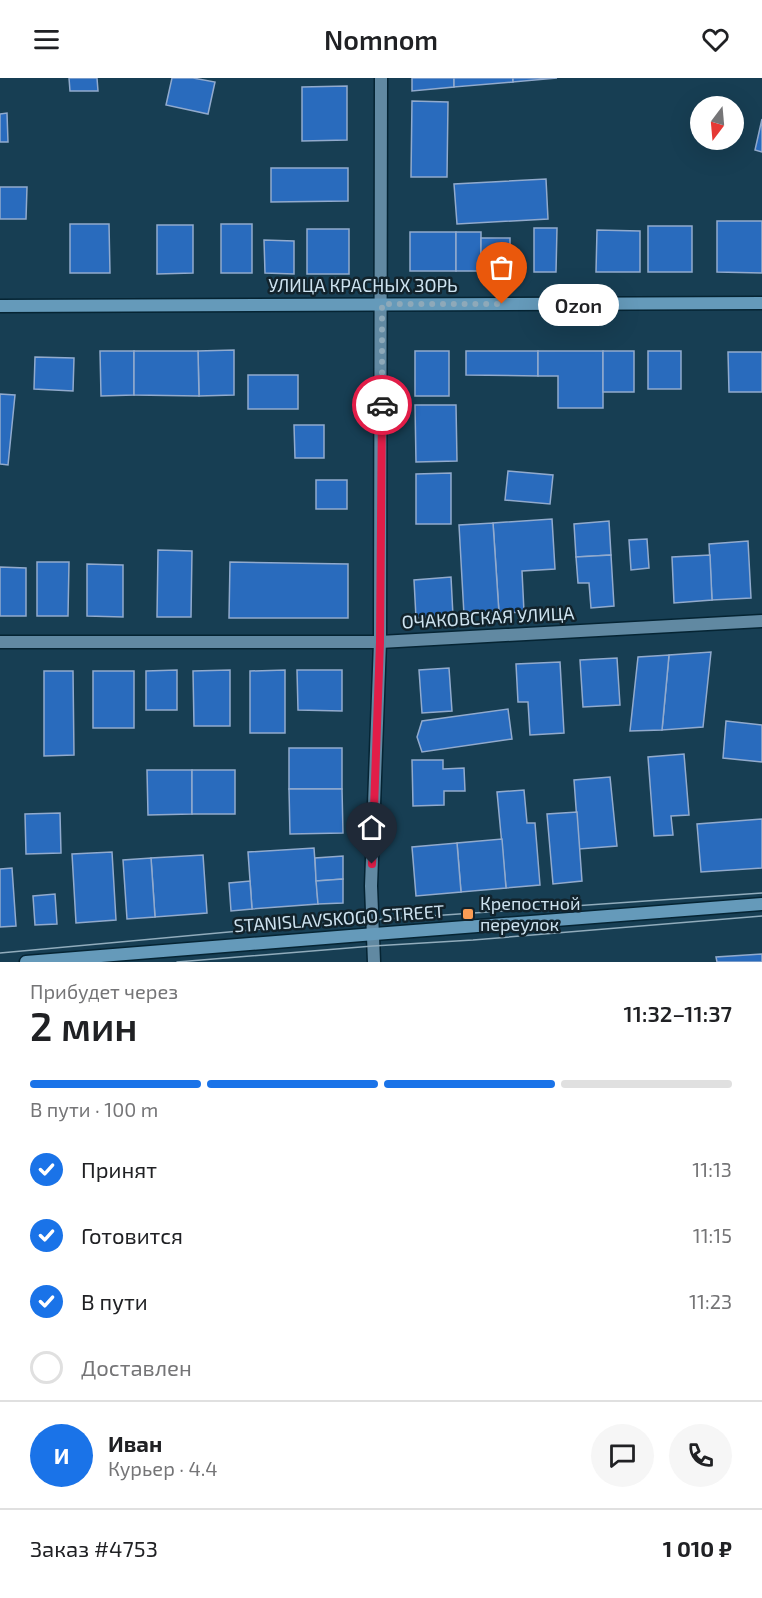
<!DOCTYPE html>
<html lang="ru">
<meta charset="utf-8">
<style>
:root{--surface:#fff;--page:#f6f6f6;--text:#202124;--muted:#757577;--line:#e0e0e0;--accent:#1a73e8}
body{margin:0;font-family:"Exo 2",sans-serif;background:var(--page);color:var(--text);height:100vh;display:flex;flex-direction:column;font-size:22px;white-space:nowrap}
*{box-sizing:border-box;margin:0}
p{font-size:20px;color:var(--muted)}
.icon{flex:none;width:33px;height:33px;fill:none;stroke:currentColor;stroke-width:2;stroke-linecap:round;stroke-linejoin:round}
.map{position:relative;height:884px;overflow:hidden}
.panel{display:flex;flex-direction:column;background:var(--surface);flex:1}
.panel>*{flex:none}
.needle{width:39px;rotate:196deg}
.fabs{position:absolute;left:690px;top:18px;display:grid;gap:12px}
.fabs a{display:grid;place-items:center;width:54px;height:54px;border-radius:50%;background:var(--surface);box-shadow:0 6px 24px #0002;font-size:30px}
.pin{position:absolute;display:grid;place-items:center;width:51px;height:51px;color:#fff;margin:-62px -26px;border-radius:50% 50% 50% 0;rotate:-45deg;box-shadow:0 0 6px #0007}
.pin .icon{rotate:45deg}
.courier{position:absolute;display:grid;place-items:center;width:60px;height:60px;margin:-30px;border:4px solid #e11d48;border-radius:50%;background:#fff;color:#222;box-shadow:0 2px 8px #0007}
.bubble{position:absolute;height:42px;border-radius:21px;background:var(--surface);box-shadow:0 6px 24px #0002;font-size:20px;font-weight:600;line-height:42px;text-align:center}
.headline em{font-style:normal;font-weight:600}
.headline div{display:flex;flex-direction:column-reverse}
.headline{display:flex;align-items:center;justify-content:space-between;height:102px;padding:0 30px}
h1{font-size:39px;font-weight:600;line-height:45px}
.bar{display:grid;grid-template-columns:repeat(4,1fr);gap:9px 6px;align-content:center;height:72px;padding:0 30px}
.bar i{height:8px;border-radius:4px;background:var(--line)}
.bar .active{background:var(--accent)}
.bar p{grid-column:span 4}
.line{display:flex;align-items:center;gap:15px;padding:0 30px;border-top:2px solid var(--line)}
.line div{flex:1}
.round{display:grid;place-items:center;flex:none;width:63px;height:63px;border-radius:32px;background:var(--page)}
ol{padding:0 30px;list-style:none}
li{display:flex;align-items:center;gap:18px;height:66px}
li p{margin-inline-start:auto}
li .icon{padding:6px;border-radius:50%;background:var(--accent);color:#fff;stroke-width:4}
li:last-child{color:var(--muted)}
li i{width:33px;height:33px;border:3px solid var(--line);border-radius:50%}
header{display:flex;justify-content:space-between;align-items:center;height:78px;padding:0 30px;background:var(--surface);font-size:27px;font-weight:600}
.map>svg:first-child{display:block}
.building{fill:#296bbd;stroke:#91aacd;stroke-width:1.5}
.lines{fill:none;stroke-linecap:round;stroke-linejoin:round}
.street-casing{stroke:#052433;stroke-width:15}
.secondary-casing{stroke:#052433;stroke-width:15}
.street{stroke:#6189a2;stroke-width:12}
.secondary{stroke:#659aba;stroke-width:12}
.tram{stroke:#91acbc;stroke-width:1.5}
.done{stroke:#8ea9b9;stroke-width:6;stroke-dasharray:0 10.8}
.route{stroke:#e11d48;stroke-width:8}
.poi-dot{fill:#fc9d54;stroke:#12232c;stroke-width:2}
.labels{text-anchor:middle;stroke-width:5;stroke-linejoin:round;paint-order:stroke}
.street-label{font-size:18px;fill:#cee3f0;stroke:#12232c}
.poi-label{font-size:18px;fill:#cee3f0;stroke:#12232c;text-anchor:start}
</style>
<header><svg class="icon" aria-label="menu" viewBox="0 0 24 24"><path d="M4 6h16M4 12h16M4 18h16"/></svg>Nomnom<svg class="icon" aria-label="heart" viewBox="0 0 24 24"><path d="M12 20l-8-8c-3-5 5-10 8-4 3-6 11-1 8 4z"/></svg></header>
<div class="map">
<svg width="762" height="884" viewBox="0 0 762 884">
<rect width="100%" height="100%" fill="#173e53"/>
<g class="building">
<polygon points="69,0 97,0 98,13 70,13"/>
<polygon points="172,0 193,0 215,4 208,36 166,27"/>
<polygon points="412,0 454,0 454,9 412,13"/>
<polygon points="454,0 513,0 513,4 454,9"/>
<polygon points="513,0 557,0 513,4"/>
<polygon points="347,8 347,62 302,63 302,9"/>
<polygon points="412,23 448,24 447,99 411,99"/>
<polygon points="7,35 8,64 0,64 0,36"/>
<polygon points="762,41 762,74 755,72"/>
<polygon points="271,90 348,90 348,123 271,124"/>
<polygon points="546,101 548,141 457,146 454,106"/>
<polygon points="0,109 27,109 26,141 0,141"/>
<polygon points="717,143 762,143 762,195 717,194"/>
<polygon points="70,146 109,146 110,195 70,195"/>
<rect x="221" y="146" width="31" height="49"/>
<polygon points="157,147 193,147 193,195 157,196"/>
<rect x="648" y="148" width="44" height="46"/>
<polygon points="534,150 557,150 556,194 534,194"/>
<rect x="307" y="151" width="42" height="45"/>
<polygon points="597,152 640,153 640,194 596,194"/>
<rect x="410" y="154" width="46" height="39"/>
<rect x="456" y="154" width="25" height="39"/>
<rect x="481" y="160" width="29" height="33"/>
<polygon points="264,162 294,163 294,196 265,195"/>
<polygon points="234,272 234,317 199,318 198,273"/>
<polygon points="100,273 134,273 134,317 101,318"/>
<polygon points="134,273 198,273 199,318 134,317"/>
<rect x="415" y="273" width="34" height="45"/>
<polygon points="466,273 538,273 538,298 466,297"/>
<polygon points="538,273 603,273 603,330 558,330 558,298 538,298"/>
<rect x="603" y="273" width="31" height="41"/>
<rect x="648" y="273" width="33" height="38"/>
<polygon points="728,274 762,274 762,314 729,314"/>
<polygon points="35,279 74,280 73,313 34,311"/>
<rect x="248" y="297" width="50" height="34"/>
<polygon points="0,316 15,317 8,387 0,386"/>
<polygon points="415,327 456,327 457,383 416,384"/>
<polygon points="294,347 324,347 324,380 295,380"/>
<polygon points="508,393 553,397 550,426 505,422"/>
<polygon points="451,395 451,446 416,446 416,396"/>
<rect x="316" y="402" width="31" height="29"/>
<polygon points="552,441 555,491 522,493 524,534 499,535 493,445"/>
<polygon points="609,443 611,477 576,479 574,446"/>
<polygon points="493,445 499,535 464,537 459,447"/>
<polygon points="647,461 649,490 631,492 629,462"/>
<polygon points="748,463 751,520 712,522 709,466"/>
<polygon points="158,472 192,473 191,539 157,539"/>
<polygon points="611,477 614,528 591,530 589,505 578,505 576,479"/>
<polygon points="710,477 712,522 674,525 672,479"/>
<polygon points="37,484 69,484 68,538 37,538"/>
<polygon points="230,484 348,486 348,540 229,540"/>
<polygon points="87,486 123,487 123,539 87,538"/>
<polygon points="0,489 26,490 26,538 0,538"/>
<polygon points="451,499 453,538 416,540 414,502"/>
<polygon points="711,574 703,649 662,652 669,577"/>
<polygon points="669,577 662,652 630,653 638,579"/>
<polygon points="617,580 620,627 583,629 580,582"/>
<polygon points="560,584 564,655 530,657 528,624 518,624 516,586"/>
<polygon points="449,590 452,633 422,635 419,592"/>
<polygon points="177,592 177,632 146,632 146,593"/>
<polygon points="230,592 230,648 194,648 193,593"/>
<polygon points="285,592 285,655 250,655 250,593"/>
<polygon points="297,592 342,592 342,633 298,632"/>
<polygon points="44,593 73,593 74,677 44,678"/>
<rect x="93" y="593" width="41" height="57"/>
<polygon points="508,631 512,661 422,674 417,659 422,643"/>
<polygon points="726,643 762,647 762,684 723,680"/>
<rect x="289" y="670" width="53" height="41"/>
<polygon points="684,676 689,737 671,738 673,757 654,758 648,679"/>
<polygon points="412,682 443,682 443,691 464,690 465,713 444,713 444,727 413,728"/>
<polygon points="147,692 192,692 192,736 148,737"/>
<rect x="192" y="692" width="43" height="44"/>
<polygon points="610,699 617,768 579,771 574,702"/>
<polygon points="289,711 342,711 343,755 290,756"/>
<polygon points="524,712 527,745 535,745 540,807 506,810 497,714"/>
<polygon points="577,734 582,803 553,806 547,736"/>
<polygon points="60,735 61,775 26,776 25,736"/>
<polygon points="762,741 762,790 701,794 697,746"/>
<polygon points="502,761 506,810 461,814 457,765"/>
<polygon points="457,765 461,814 416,818 412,769"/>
<polygon points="314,770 318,826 252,831 248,774"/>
<polygon points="112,774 116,842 76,845 72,776"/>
<polygon points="203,777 207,835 155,839 151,780"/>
<polygon points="343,778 343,801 316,803 315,780"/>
<polygon points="151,780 155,839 127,841 123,782"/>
<polygon points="12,790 16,848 0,849 0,791"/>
<polygon points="343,801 343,825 318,826 316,803"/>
<polygon points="250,803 252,831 231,833 229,805"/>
<polygon points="55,816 57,846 35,847 33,818"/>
<polygon points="762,876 762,884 717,884 716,879"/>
</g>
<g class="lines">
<g class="street-casing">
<g id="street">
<polyline points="0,564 380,564 762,543"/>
<polyline points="374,884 371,808 380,564 381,0"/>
</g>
</g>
<g class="secondary-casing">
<g id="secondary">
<polyline points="0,228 762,225"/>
<path d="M26,884C271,863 517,846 762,826"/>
</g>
</g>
<use href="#street" class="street"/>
<use href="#secondary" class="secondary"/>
<g class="tram">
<polyline points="0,875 328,845 762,815"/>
<polyline points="177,884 373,868 473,862 762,838"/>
</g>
</g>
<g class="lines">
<polyline class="done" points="382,327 382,226 502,226"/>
<polyline class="route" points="372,786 380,564 382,327"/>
</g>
<rect class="poi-dot" x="462" y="830" width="12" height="12" rx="3"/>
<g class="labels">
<g class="street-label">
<text x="363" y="214">УЛИЦА КРАСНЫХ ЗОРЬ</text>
<text transform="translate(488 540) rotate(-3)" y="6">ОЧАКОВСКАЯ УЛИЦА</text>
<text transform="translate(339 841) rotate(-4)" y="6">STANISLAVSKOGO STREET</text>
</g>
<g class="poi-label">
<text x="480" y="832">Крепостной<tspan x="480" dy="21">переулок</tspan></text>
</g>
</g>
</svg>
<div class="fabs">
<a><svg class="needle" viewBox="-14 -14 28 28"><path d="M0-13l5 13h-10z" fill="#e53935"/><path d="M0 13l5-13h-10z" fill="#757577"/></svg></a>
</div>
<div class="pin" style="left:502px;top:226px;background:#ea580c"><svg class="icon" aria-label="bag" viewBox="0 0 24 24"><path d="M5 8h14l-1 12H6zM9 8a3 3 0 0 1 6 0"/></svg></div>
<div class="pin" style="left:372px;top:786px;background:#1f2937"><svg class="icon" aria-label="home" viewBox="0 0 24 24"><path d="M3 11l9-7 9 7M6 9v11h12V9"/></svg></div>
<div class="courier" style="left:382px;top:327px"><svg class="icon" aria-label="car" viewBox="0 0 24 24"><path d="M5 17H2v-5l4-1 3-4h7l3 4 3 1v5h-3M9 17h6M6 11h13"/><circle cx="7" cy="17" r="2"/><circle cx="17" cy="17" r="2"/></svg></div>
<div class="bubble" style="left:538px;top:206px;width:81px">Ozon</div>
</div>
<section class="panel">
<div class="headline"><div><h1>2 мин</h1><p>Прибудет через</p></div><em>11:32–11:37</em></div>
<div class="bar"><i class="active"></i><i class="active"></i><i class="active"></i><i></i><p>В пути · 100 m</p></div>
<ol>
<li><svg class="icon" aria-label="check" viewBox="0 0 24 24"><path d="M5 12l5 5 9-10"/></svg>Принят<p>11:13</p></li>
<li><svg class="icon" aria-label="check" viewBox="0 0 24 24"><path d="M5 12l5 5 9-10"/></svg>Готовится<p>11:15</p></li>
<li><svg class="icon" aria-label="check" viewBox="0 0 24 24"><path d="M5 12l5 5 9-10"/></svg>В пути<p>11:23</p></li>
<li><i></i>Доставлен</li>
</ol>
<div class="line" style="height:108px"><b class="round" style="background:var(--accent);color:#fff">И</b><div><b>Иван</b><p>Курьер · 4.4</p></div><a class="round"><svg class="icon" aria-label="chat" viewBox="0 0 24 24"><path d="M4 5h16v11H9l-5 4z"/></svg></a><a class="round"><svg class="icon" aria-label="phone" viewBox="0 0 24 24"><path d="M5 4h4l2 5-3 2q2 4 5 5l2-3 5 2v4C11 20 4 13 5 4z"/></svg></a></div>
<div class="line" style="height:78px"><div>Заказ #4753</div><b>1 010 ₽</b></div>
</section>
